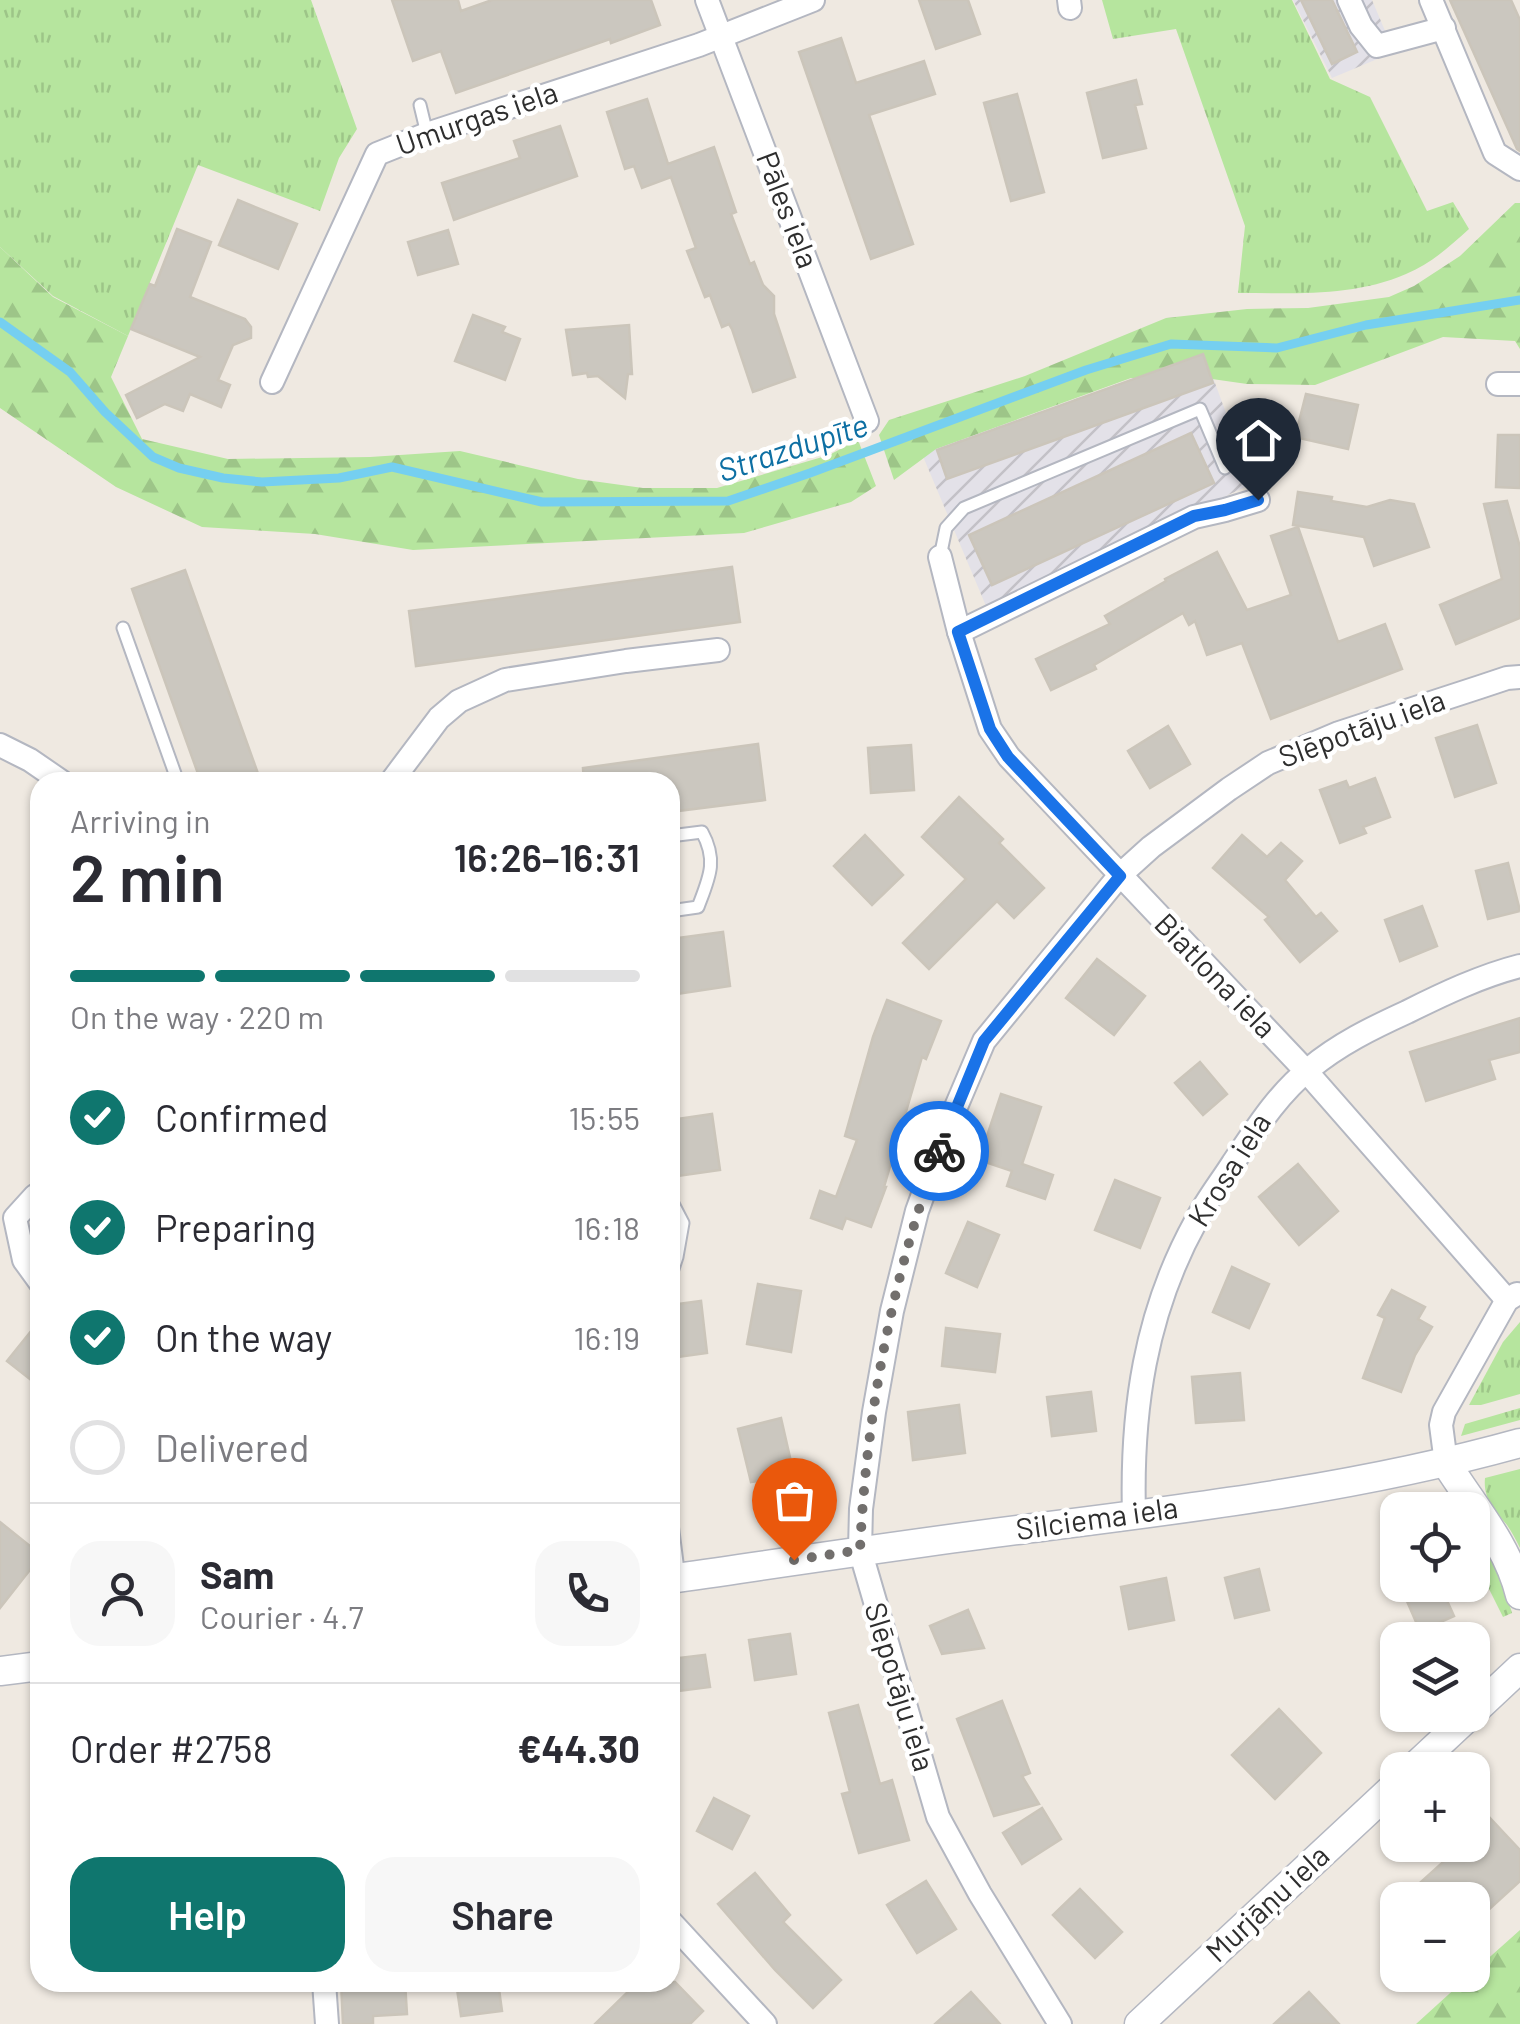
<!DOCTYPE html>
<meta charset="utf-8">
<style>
:root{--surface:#fff;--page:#f7f7f7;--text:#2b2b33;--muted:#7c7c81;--line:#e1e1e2;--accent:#0f766e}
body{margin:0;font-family:Barlow,sans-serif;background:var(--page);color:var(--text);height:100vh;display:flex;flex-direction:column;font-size:38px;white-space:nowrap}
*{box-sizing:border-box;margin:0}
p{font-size:32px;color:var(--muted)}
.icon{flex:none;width:55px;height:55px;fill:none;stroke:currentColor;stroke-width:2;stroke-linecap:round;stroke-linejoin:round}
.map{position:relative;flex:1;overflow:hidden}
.side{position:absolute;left:30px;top:772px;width:650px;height:1220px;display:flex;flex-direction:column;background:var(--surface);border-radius:30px;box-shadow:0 2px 8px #0004}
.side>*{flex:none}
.tools{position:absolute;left:1380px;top:1492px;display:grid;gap:20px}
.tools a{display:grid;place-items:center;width:110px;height:110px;border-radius:20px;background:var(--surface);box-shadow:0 2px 8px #0004;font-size:50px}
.pin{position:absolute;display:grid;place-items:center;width:85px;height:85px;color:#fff;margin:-102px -42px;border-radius:50% 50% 50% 0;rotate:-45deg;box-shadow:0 0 10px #0007}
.pin .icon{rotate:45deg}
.courier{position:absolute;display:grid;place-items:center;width:100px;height:100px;margin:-50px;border:8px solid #1a73e8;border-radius:50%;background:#fff;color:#222;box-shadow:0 2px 12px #0007}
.headline em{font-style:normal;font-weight:600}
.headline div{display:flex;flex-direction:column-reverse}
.headline{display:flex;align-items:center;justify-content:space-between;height:170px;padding:0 40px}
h1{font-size:65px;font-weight:600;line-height:75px}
.bar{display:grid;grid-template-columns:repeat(4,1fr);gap:15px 10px;align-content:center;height:120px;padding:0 40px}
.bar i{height:12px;border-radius:8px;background:var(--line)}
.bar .selected{background:var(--accent)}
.bar p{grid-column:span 4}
.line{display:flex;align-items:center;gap:25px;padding:0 40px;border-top:2px solid var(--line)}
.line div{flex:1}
.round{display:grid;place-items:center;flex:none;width:105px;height:105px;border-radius:30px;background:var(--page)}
ol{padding:0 40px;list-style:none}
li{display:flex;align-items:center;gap:30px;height:110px}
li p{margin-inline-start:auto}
li .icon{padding:10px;border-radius:50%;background:var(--accent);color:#fff;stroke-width:4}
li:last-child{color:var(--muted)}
li i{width:55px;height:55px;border:5px solid var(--line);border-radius:50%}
.action{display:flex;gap:20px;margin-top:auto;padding:20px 40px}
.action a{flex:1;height:115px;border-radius:30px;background:var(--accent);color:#fff;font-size:40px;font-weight:600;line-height:115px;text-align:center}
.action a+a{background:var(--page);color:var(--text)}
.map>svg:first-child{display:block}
.industrial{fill:url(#industrial-furrows)}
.grass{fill:url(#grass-tufts)}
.forest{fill:url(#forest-firs)}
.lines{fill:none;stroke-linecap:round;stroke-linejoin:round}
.stream{stroke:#75cff0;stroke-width:9}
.building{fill:#cbc7bf;stroke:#cbc5ba;stroke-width:2.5}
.service-casing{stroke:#b4b7c1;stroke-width:15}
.minor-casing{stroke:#b4b7c1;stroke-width:26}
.tertiary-casing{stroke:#b4b7c1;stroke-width:31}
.service{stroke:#fff;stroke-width:11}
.minor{stroke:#fff;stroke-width:22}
.tertiary{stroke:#fff;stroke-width:28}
.done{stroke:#726f6d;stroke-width:10;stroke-dasharray:0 18}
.route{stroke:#1a73e8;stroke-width:12}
.labels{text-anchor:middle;stroke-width:9;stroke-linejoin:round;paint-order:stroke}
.street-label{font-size:30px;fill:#2e2e2e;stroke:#fff}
.water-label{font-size:32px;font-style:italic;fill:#0d6fa3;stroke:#fff}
</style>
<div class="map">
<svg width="1520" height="2024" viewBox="0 0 1520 2024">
<defs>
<pattern id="industrial-furrows" width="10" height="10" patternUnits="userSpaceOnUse" patternTransform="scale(2.5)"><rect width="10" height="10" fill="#e3e1e8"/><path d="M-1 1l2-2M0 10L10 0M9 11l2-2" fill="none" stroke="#c3c1c7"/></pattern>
<pattern id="grass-tufts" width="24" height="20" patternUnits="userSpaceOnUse" patternTransform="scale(2.5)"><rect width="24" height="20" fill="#b6e59e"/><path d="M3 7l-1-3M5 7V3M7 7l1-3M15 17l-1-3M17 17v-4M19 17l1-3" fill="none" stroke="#9dc588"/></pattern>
<pattern id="forest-firs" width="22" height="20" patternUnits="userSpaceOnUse" patternTransform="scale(2.5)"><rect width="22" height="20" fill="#b6e59e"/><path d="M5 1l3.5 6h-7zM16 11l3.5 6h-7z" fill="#9dc588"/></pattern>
</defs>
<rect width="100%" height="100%" fill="#efe9e1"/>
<g class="industrial">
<polygon points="1293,0 1372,0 1394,52 1332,78"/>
<polygon points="1204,353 1252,484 986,606 922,454"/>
</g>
<g class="grass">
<polygon points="0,0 311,0 357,129 339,158 320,211 198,165 128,336 53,296 0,247"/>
<path d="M1102,0H1292L1330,79L1370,97L1427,211L1453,202L1469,229C1450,246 1431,264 1406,274C1354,297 1293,293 1238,293L1245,226L1176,29L1113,39Z"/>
<polygon points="1520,1322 1520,1394 1481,1405 1469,1405 1503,1342"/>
<polygon points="1520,1408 1520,1420 1461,1436 1465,1424"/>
<path d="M1520,1469V1548C1516,1540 1512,1532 1507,1525C1494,1509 1483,1499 1485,1478Z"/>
<polygon points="1472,1536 1499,1570 1512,1613 1503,1617 1473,1557"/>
</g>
<g class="forest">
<polygon points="1515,203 1520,203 1520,349 1515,341 1443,337 1315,385 1247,384 1212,379 1131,378 936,449 894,480 879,435 889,420 1025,376 1166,318 1247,309 1308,308 1389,297 1414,286 1460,256"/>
<polygon points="0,247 53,297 128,336 111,377 142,439 228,459 370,457 460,451 578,479 643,488 717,488 829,455 858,440 876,486 851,502 744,533 413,550 315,534 202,527 116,487 0,408"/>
<polygon points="1520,1930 1520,2024 1416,2024 1470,1975 1472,1975 1473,1972"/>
</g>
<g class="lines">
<polyline class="stream" points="0,322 70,372 105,412 153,457 179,468 223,478 262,482 339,478 392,467 542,502 728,501 810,473 1086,370 1171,344 1277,348 1366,325 1520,300"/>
</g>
<g class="building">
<polygon points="392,0 458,0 461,11 492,0 651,0 660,25 611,43 610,39 456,93 441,51 413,61"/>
<polygon points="919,0 968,0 980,34 936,49"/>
<polygon points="1301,0 1332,0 1357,52 1332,64"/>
<polygon points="1450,0 1511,0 1520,20 1520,151 1517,149"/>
<polygon points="841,38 856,83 924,61 935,94 869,115 913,244 871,259 799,52"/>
<polygon points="1136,80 1142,104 1135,105 1146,148 1103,158 1087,93"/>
<polygon points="1017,94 1044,192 1011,201 984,103"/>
<polygon points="647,99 668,164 714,147 736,212 731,214 750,264 754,262 763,285 774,296 774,314 795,377 753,392 732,329 729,324 722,327 710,295 705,297 687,251 696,248 671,177 642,188 634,166 625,169 607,112"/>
<polygon points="560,126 577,176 454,220 442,183 520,158 514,141"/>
<polygon points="238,200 297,224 278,269 219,245"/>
<polygon points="177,229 211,242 190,297 245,319 251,327 251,338 233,345 218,380 230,385 221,407 190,394 183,411 165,404 137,418 126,395 200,357 131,329 150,284 155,286"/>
<polygon points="448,230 458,264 418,275 408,242"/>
<polygon points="473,315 505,327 502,332 520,339 505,380 455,361"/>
<polygon points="629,325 632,374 628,374 625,398 598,376 588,377 587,373 573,375 566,330"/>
<polygon points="1203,354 1213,383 947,479 937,450"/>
<polygon points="1306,394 1358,405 1348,449 1295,437"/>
<polygon points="1191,433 1214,483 992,585 969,535"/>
<polygon points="1498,435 1520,435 1520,488 1496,487"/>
<polygon points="1298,492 1332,497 1331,501 1367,507 1390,500 1414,504 1429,547 1374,566 1364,537 1293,525"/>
<polygon points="1507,501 1520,547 1520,618 1456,644 1440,605 1502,579 1484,504"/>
<polygon points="1298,527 1338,642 1385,624 1402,669 1271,719 1242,643 1207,655 1195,621 1189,625 1183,613 1094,665 1096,669 1051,690 1036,659 1110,624 1105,616 1166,581 1165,579 1217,552 1247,610 1291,595 1271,536"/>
<polygon points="732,567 740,622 416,666 409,611"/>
<polygon points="185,570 261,782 201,782 144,623 132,589"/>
<polygon points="1477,725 1496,783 1455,797 1436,738"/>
<polygon points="1168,726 1190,764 1150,788 1128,751"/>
<polygon points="758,744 765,800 670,812 670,782 584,782 583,768"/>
<polygon points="911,745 914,790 871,793 868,748"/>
<polygon points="1375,778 1390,817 1363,827 1366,833 1340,843 1320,790 1346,781 1349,788"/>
<polygon points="959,797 1003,839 999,843 1044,888 1014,918 997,901 929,969 903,943 966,879 922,837"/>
<polygon points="865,835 903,875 872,905 834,866"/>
<polygon points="1242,835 1267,857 1281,843 1302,861 1285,880 1316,917 1321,913 1337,931 1300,962 1265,920 1269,917 1213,868"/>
<polygon points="1508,863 1520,911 1488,919 1476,871"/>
<polygon points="1422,906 1437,946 1400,961 1385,920"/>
<polygon points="723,932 730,986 670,995 670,939"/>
<polygon points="1097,959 1145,996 1114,1035 1066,998"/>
<polygon points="887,1000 941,1021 926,1059 922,1057 884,1187 886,1187 871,1227 846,1218 842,1229 811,1218 820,1191 836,1197 857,1140 845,1136 873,1037"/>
<polygon points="1520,1018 1520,1052 1489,1060 1495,1079 1426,1101 1410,1052"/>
<polygon points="1200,1062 1227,1094 1203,1115 1175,1083"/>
<polygon points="1001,1094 1041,1107 1022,1164 1053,1175 1045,1199 1007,1186 1012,1171 979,1160"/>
<polygon points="712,1114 720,1170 670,1177 670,1120"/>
<polygon points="1298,1164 1338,1211 1299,1245 1259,1197"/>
<polygon points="1115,1180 1160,1198 1140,1248 1095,1230"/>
<polygon points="968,1222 999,1235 977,1287 946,1273"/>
<polygon points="1232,1267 1269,1284 1249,1328 1213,1312"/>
<polygon points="758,1284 801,1291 791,1352 747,1344"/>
<polygon points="1392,1290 1425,1307 1418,1319 1432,1327 1415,1355 1401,1392 1363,1378 1385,1318 1378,1315"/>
<polygon points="701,1301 707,1353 670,1358 670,1305"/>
<polygon points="40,1320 40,1387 7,1361"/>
<polygon points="946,1328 1000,1334 995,1372 942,1366"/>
<polygon points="1240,1373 1244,1420 1196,1423 1192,1377"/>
<polygon points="1091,1392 1096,1431 1052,1436 1047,1397"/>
<polygon points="959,1405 965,1453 913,1460 908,1412"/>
<polygon points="781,1418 794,1475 751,1482 738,1429"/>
<polygon points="0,1522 40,1554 40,1557 0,1608"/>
<polygon points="1259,1569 1269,1610 1235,1618 1225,1578"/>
<polygon points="1166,1578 1174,1620 1129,1629 1121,1587"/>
<polygon points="1400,1585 1440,1585 1454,1616 1420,1631"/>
<polygon points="968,1610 984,1648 942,1654 930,1626"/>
<polygon points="790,1634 796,1674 755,1680 749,1640"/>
<polygon points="705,1655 710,1687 670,1692 670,1659"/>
<polygon points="1002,1701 1030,1773 1022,1776 1039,1804 994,1816 957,1719"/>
<polygon points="858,1705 880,1784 892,1780 909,1840 859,1853 842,1794 850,1792 829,1713"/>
<polygon points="1279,1709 1321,1753 1275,1799 1232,1755"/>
<polygon points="714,1798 749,1816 732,1849 697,1831"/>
<polygon points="1472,1806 1487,1821 1490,1818 1520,1850 1520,1881 1472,1925 1472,1900 1401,1900 1462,1845 1472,1845"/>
<polygon points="1042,1808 1061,1839 1022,1864 1003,1833"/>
<polygon points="755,1873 790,1915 783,1922 841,1980 813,2008 775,1970 718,1904"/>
<polygon points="926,1881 956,1929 917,1953 887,1905"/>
<polygon points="1080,1889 1122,1932 1095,1958 1053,1915"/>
<polygon points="341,1982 405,1982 407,2014 373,2016 373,2024 343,2024"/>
<polygon points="456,1982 498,1982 502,2011 461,2016"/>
<polygon points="638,1982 675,1982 703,2011 690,2024 595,2024"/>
<polygon points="971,1992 1000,2024 935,2024"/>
<polygon points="1309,1992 1339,2024 1274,2024"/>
</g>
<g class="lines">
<g class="service-casing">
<g id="service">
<polyline points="420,105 427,134"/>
<polyline points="940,557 946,528 964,508 1200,409 1225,468"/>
<polyline points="123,628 178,782"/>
<path d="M670,836L702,832C718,861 709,878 698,907L670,911"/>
<polyline points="670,1198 683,1223 677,1257 670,1278"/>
<polyline points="670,1508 679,1578"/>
</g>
</g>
<g class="minor-casing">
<g id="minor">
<polyline points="707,0 867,421"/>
<polyline points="1069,0 1070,8"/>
<polyline points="1349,0 1361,26 1377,46 1444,28"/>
<polyline points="1431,0 1495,153 1520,169"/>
<polyline points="272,382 377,154 427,134 699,45 813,0"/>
<polyline points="1498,384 1520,384"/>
<polyline points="940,557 959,632 990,729 1009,757 1306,1071 1507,1300"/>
<polyline points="959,632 1194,517 1225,510 1258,500"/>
<polyline points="0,745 30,760 62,782"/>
<polyline points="391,782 439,718 459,701 505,680 626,661 718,650"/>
<polyline points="40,1197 35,1196 15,1218 24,1260 40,1282"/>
<polyline points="1446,1463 1441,1425 1444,1412 1507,1300 1517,1294"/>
<path d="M1134,1515C1131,1411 1145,1313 1196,1221C1206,1201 1221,1182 1233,1163C1256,1129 1277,1095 1309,1069C1339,1044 1372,1028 1407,1012C1443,994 1481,976 1520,966"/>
<polyline points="670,1921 765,2024"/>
<polyline points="324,1982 327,2024"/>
<polyline points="1060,2024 980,1894 938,1817 860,1550 861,1509 874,1412 892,1311 917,1211 947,1128 984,1041 1120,875 1151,847 1229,789 1268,763 1339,733 1480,687 1507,678 1520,677"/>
</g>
</g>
<g class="tertiary-casing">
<g id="tertiary">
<path d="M1446,1463C1473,1506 1508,1545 1520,1595"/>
<path d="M670,1579C788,1562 906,1544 1025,1529C1191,1508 1359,1488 1520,1443"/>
<polyline points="0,1671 40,1666"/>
<polyline points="1472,1713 1520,1668"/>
<polyline points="1411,1770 1470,1715"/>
<polyline points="1139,2024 1398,1783"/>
</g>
</g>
<use href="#service" class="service"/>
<use href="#minor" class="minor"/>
<use href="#tertiary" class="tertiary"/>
</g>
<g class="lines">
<path class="done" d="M794,1560L860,1550C866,1417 892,1276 939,1151"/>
<polyline class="route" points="939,1151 984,1041 1120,876 1008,757 990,729 958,632 1194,516 1225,510 1258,500"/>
</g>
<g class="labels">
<g class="street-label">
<text transform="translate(477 119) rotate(-19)" y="10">Umurgas iela</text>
<text transform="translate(787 210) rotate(69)" y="10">Pāles iela</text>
<text transform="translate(1362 729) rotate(-20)" y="10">Slēpotāju iela</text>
<text transform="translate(1215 976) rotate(46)" y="10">Biatlona iela</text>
<text transform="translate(1230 1170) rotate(-58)" y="10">Krosa iela</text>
<text transform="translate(1097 1519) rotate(-8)" y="10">Silciema iela</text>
<text transform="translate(899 1687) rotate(73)" y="10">Slēpotāju iela</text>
<text transform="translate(1268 1904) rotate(-43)" y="10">Murjāņu iela</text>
</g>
<g class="water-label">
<text transform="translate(793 448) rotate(-18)" y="11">Strazdupīte</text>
</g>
</g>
</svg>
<div class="tools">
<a><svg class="icon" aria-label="locate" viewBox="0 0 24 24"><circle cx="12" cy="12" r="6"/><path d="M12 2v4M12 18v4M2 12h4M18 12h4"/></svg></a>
<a><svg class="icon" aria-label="layers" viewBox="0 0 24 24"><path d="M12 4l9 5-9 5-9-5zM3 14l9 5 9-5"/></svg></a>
<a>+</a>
<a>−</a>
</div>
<div class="pin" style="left:794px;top:1560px;background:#ea580c"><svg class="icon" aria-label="bag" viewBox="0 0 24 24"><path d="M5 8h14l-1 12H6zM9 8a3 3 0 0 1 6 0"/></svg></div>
<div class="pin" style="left:1258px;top:500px;background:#1f2937"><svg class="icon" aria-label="home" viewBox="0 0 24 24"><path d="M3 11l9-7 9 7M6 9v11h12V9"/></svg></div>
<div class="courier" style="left:939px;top:1151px"><svg class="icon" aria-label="bike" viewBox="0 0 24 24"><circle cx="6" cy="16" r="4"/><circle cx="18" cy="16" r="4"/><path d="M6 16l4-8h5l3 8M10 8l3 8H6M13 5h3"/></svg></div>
<section class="side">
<div class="headline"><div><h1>2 min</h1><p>Arriving in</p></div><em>16:26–16:31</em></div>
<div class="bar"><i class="selected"></i><i class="selected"></i><i class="selected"></i><i></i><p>On the way · 220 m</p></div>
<ol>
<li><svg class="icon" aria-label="check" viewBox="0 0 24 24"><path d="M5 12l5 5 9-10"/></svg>Confirmed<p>15:55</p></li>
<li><svg class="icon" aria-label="check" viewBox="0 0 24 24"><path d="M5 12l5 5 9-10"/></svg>Preparing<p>16:18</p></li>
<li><svg class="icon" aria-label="check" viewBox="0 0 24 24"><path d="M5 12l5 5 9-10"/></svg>On the way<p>16:19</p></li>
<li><i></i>Delivered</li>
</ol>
<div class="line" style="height:180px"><a class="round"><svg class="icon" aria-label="person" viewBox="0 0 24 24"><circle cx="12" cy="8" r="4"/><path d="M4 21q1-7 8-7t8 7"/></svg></a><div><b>Sam</b><p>Courier · 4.7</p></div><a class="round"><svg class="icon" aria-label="phone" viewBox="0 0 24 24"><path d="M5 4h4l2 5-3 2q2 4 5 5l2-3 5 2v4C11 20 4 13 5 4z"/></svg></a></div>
<div class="line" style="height:130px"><div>Order #2758</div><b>€44.30</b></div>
<div class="action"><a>Help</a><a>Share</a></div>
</section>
</div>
